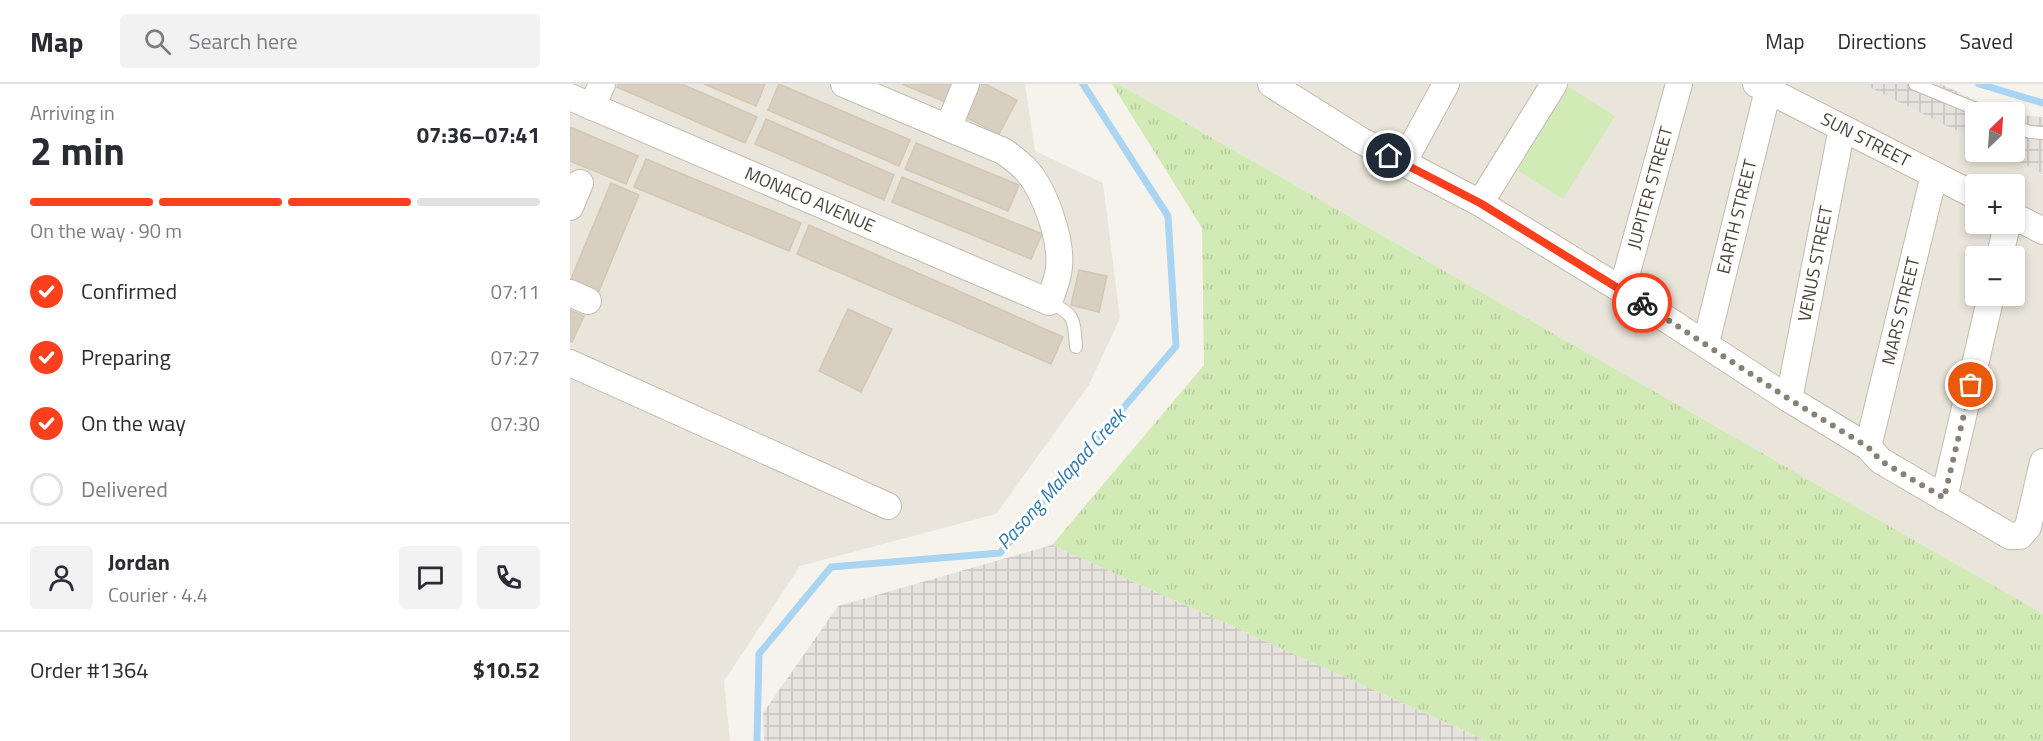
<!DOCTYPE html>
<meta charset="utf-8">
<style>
:root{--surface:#fff;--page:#f2f2f3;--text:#2b2b33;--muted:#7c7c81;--line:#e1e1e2;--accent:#fc3f1d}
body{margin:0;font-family:"Titillium Web",sans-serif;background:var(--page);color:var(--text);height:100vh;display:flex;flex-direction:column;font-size:22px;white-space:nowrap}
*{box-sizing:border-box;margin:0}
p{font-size:20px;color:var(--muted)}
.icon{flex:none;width:33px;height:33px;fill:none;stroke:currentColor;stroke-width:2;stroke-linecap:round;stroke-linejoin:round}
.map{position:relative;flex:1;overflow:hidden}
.drawer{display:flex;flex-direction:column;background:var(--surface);width:570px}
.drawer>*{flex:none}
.needle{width:39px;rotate:25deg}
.tools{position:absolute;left:1395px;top:18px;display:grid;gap:12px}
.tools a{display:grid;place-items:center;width:60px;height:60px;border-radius:6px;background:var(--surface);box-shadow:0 3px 9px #0003;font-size:30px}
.pin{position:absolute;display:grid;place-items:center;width:51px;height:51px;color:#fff;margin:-26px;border:3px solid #fff;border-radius:50%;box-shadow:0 2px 6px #0007}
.courier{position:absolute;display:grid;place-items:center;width:60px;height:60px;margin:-30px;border:4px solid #fc3f1d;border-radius:50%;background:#fff;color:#222;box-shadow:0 2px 8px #0007}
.head em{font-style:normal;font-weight:700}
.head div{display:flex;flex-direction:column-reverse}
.head{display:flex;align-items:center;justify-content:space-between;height:102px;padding:0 30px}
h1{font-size:39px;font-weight:700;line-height:45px}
.bar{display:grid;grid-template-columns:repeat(4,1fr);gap:9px 6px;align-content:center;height:72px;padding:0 30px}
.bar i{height:8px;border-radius:4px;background:var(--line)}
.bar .on{background:var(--accent)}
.bar p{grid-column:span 4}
.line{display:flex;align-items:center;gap:15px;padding:0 30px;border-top:2px solid var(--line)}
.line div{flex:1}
.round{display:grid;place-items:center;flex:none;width:63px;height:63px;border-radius:6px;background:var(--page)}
ol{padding:0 30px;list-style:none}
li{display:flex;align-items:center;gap:18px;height:66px}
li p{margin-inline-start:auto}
li .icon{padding:6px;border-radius:50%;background:var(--accent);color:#fff;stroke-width:4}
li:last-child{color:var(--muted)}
li i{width:33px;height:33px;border:3px solid var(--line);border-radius:50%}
header{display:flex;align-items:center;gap:36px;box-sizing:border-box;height:84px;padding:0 30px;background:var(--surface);border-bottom:2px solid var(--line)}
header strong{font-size:28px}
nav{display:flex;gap:33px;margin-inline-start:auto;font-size:21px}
.search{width:420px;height:54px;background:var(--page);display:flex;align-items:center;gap:15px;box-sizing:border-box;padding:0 21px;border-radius:6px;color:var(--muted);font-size:22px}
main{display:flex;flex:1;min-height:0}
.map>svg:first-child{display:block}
.residential{fill:#eae5da;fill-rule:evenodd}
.industrial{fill:url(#industrial-grid)}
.grass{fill:url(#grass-tufts)}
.pitch{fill:#d2eab5}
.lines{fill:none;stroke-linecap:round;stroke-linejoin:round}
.stream{stroke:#a9d4f2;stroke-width:7}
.building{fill:#d8cfc1;stroke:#d3c7b4;stroke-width:1.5}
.lane-casing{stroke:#c2bbae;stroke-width:14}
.street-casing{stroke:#c2bbae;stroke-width:28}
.lane{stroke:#fff;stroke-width:12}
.street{stroke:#fff;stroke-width:26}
.done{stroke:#878178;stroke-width:6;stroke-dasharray:0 10.8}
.route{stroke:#fc3f1d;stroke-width:8}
.labels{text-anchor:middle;stroke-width:6;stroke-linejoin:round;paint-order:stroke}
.street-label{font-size:18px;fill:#4b4439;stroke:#fff}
.water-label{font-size:20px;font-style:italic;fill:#2e7ab2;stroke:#fff}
</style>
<header>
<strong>Map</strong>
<div class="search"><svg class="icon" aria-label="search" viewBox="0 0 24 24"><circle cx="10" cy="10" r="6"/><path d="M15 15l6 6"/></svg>Search here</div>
<nav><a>Map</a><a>Directions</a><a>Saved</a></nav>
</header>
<main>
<section class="drawer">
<div class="head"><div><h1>2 min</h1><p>Arriving in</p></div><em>07:36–07:41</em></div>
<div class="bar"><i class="on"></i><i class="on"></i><i class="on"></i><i></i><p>On the way · 90 m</p></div>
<ol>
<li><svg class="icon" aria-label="check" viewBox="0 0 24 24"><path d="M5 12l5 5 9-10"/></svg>Confirmed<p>07:11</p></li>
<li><svg class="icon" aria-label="check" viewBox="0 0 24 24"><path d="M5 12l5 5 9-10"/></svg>Preparing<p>07:27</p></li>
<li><svg class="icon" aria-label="check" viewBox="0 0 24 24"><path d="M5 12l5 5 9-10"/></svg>On the way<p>07:30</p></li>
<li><i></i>Delivered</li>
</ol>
<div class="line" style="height:108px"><a class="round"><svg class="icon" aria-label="person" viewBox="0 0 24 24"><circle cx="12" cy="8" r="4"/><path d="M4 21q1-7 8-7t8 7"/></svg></a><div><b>Jordan</b><p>Courier · 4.4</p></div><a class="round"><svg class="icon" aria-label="chat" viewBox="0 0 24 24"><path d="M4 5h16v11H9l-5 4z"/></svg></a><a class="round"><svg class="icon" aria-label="phone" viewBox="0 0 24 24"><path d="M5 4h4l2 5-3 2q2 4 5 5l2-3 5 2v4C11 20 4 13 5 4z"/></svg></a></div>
<div class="line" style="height:78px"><div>Order #1364</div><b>$10.52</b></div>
</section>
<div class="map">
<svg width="1473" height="657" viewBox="0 0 1473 657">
<defs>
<pattern id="industrial-grid" width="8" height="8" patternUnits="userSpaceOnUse" patternTransform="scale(1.5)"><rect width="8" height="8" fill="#e6e2dd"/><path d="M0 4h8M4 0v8" fill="none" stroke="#c7c3be"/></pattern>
<pattern id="grass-tufts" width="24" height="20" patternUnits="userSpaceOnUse" patternTransform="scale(1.5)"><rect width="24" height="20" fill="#d2eab5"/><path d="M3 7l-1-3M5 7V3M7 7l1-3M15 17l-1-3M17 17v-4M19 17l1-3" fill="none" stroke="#b6ca9c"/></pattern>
</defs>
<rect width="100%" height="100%" fill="#f6f3ec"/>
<g class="residential">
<polygon points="0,0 455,0 465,67 533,99 550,234 519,301 426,430 230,482 154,597 160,657 0,657"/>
<path d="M548,0H1293L1405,56L1406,68H1429L1473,90V530ZM1406,100H1444V140H1406ZM1406,172H1444V212H1406Z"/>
</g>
<g class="industrial">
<polygon points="1293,0 1371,0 1415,21 1438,28 1406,28 1405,56"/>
<polygon points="1445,31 1473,33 1473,90 1429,68 1444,68"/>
<polygon points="482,461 917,657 194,657 193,629 268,522"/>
</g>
<polygon class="grass" points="542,0 548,0 1473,530 1473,657 917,657 482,461 634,281 632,144"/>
<polygon class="pitch" points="999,3 1045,32 993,115 947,86"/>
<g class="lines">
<g class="stream">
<polyline points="1409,0 1473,19"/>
<polyline points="187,657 189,570 261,483 430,469 606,262 598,132 513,0"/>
</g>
</g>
<g class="building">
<polygon points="48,0 112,0 187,33 175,59 47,3"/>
<polygon points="134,0 195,0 186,22"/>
<polygon points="209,0 340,56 329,82 198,26"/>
<polygon points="332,0 385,0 378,19"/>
<polygon points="406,0 415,0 447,16 429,50 391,31"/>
<polygon points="196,35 324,91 314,116 185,60"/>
<polygon points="0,43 68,72 56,100 0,77"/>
<polygon points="346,59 449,101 438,127 335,85"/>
<polygon points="76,75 231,139 219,167 64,103"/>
<polygon points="332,93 472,150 461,175 322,118"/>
<polygon points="41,99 69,111 29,207 1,195"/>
<polygon points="239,141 493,253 481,280 227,170"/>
<polygon points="509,186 537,192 529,228 501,221"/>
<polygon points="278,225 322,245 291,308 249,287"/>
<polygon points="0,226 14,232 2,258 0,257"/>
</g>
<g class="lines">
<g class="lane-casing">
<g id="lane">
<polyline points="1345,0 1413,28"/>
<polyline points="1444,42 1460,48 1473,49"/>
<path d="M479,218C505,230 504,235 506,263"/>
</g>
</g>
<g class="street-casing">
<g id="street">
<polyline points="701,0 790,56 910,119 1052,206 1219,315 1298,363 1311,377 1440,452 1450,452 1458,443 1473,378"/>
<path id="s1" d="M1186,0L1406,112"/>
<path id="s2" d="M0,13L479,218C483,207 488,195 489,183C492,156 475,108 458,88C450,79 442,73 433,67L274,0"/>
<polyline points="22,23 32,0"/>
<polyline points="378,44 396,0"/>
<polyline points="833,79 876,0"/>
<polyline points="910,119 984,0"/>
<polyline points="0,123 10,99"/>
<polyline points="1444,132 1473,147"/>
<polyline points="1430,172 1437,140"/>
<path id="s3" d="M1052,206L1109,0"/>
<polyline points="0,209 18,217"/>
<path id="s4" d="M1136,259L1198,6"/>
<polyline points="0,279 318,422"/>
<path id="s5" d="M1219,315L1272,44"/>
<path id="s6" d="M1298,363L1364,91"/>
<polyline points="1374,414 1421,212"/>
</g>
</g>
<use href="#lane" class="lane"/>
<use href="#street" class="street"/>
</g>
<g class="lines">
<polyline class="done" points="1072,219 1219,315 1298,363 1311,377 1374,414 1401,301"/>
<polyline class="route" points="819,72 910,119 1072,219"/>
</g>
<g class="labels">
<g class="street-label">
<text dy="6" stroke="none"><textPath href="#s1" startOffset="123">SUN STREET</textPath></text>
<text dy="6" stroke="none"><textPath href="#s3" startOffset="106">JUPITER STREET</textPath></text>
<text dy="6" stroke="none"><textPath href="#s2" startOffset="261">MONACO AVENUE</textPath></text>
<text dy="6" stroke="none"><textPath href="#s4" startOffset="130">EARTH STREET</textPath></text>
<text dy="6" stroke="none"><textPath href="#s5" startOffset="138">VENUS STREET</textPath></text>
<text dy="6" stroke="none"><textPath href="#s6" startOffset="140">MARS STREET</textPath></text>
</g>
<g class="water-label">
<text transform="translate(491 395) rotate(-48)" y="7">Pasong Malapad Creek</text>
</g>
</g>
</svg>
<div class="tools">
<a><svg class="needle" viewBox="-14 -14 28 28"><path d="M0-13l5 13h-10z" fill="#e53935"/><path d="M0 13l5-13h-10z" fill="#7c7c81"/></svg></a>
<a>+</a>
<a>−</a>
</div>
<div class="pin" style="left:1401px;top:301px;background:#ea580c"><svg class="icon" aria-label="bag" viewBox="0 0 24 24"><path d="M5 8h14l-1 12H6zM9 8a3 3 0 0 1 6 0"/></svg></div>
<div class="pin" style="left:819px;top:72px;background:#1f2937"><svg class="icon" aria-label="home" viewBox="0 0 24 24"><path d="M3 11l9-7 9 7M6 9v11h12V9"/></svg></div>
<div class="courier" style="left:1072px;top:219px"><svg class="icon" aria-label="bike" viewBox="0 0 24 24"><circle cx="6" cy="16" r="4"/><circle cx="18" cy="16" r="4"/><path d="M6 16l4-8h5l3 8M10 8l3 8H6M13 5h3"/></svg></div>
</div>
</main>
